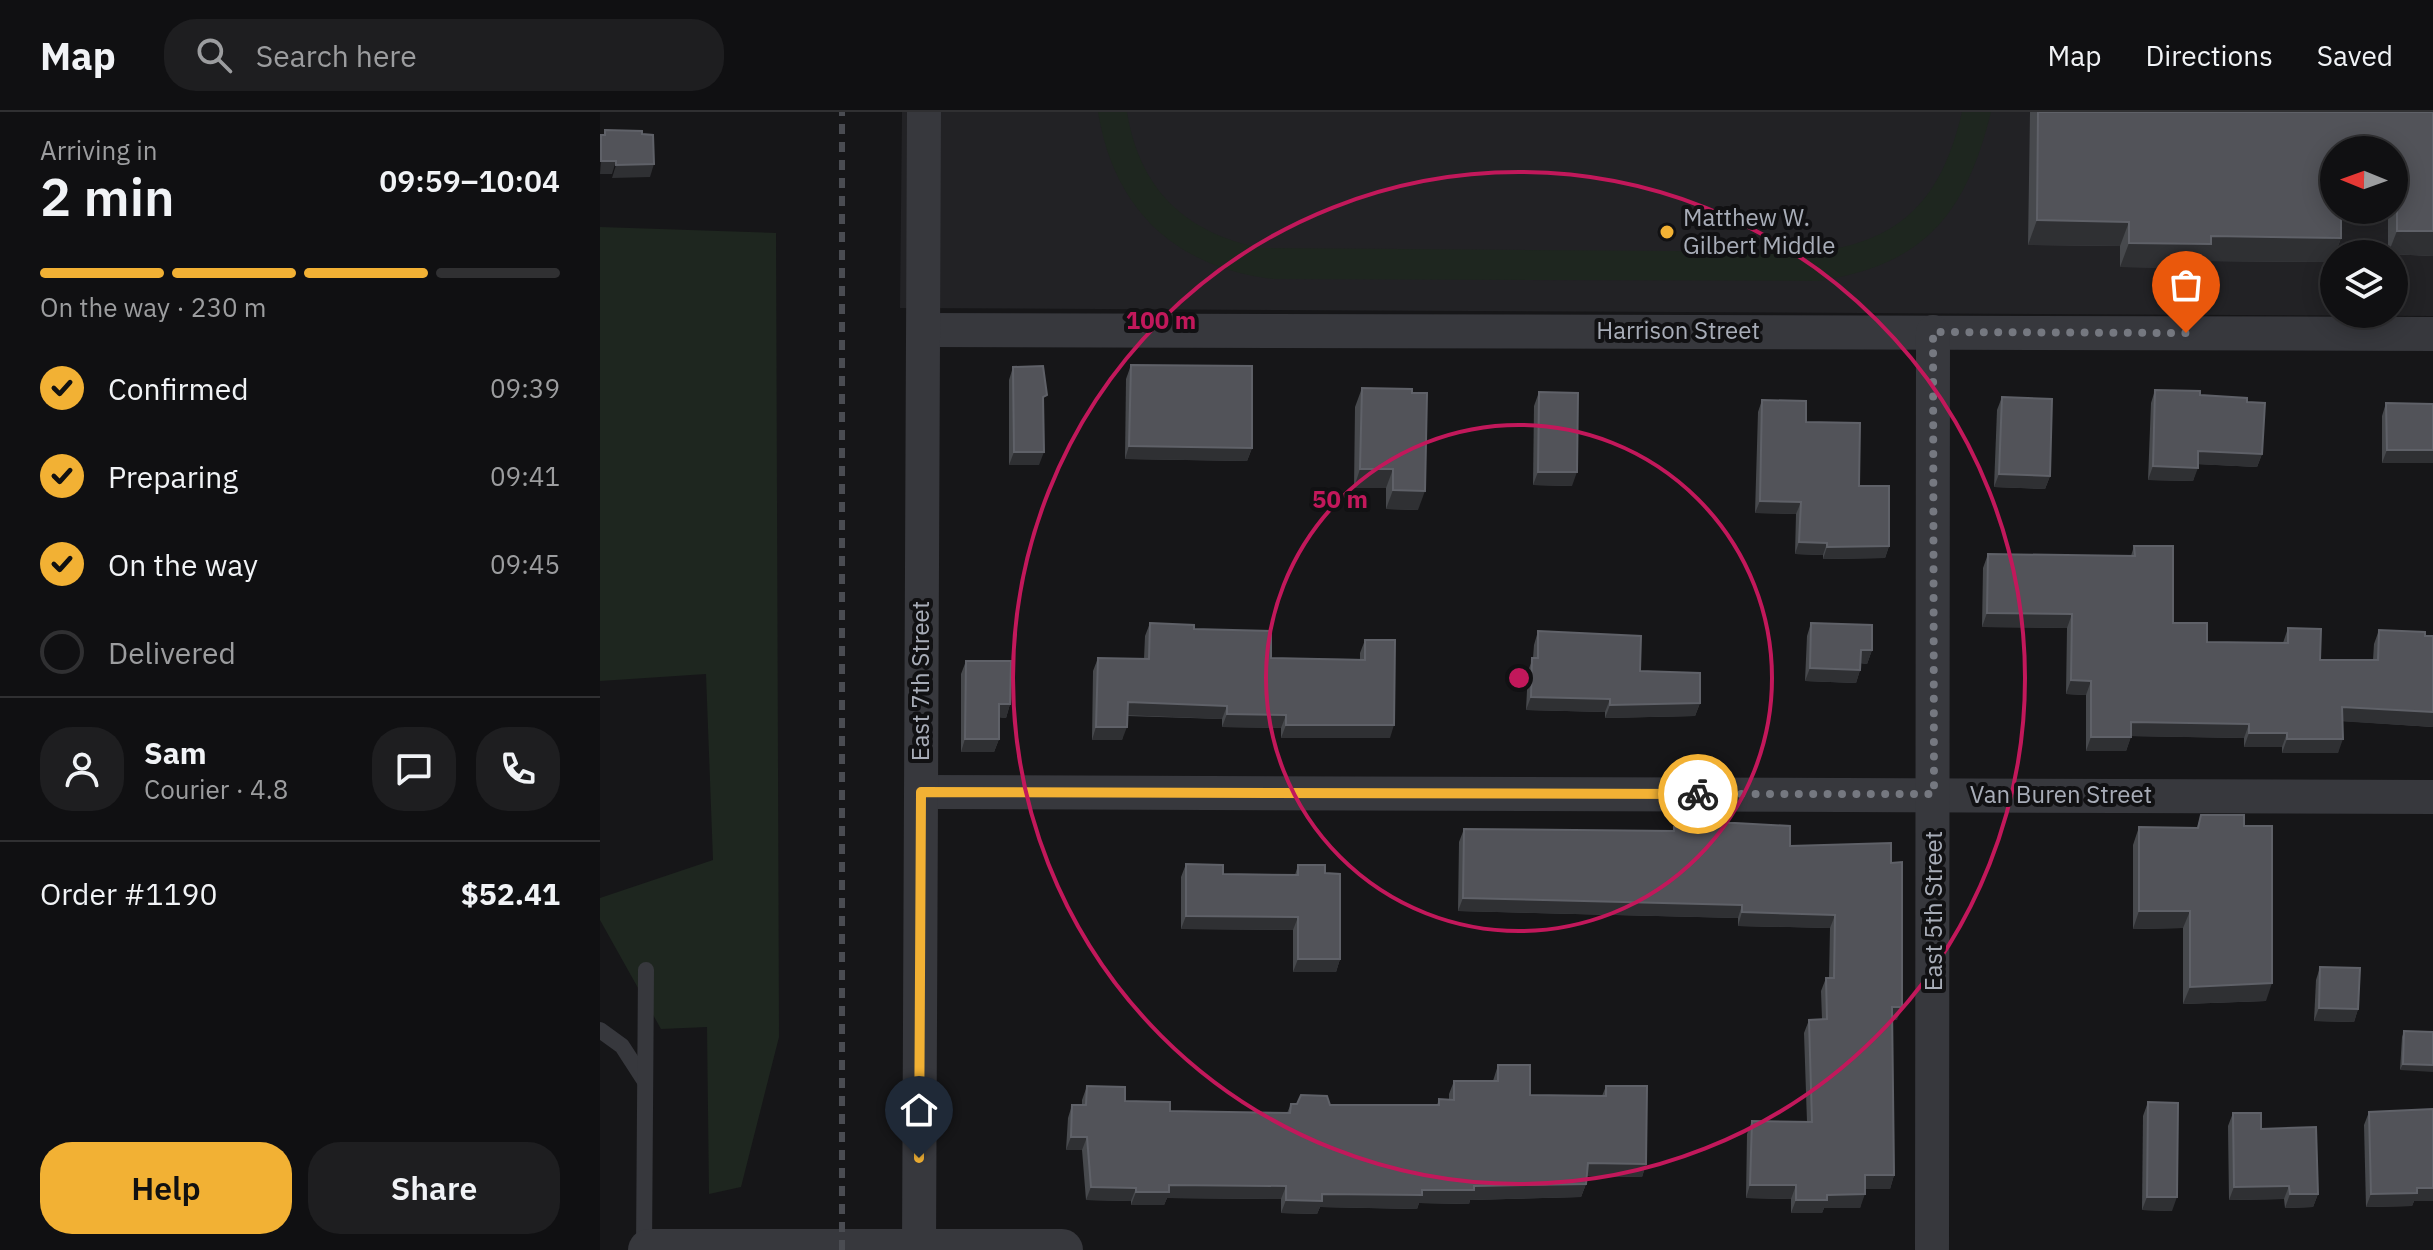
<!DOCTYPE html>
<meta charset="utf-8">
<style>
:root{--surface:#101012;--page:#1e1e20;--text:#f1f3f6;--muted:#9c9d9f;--line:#303032;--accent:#f2b134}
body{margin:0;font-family:"IBM Plex Sans",sans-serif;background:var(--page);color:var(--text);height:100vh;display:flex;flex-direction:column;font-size:30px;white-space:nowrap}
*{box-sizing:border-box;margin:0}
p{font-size:26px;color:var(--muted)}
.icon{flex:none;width:44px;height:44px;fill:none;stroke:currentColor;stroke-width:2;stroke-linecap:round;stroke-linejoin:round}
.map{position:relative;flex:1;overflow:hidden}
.panel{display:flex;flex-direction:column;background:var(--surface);width:600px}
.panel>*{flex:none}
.needle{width:52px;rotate:271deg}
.tools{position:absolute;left:1720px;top:24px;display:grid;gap:16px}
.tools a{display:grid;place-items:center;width:88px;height:88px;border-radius:50%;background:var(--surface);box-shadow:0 4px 20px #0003,0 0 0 2px var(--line);font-size:40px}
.pin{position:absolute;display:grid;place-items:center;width:68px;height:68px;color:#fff;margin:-82px -34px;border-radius:50% 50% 50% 0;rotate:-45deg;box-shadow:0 0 8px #0007}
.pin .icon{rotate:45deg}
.courier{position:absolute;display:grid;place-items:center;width:80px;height:80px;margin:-40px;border:6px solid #f2b134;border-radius:50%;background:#fff;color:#222;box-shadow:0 2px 10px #0007}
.summary em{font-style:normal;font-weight:600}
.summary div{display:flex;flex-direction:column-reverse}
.summary{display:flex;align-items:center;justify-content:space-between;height:136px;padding:0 40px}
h1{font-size:52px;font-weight:600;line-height:60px}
.bar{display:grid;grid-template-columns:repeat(4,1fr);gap:12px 8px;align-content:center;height:96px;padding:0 40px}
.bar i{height:10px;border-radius:6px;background:var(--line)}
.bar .current{background:var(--accent)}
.bar p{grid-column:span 4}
.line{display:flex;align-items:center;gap:20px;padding:0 40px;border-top:2px solid var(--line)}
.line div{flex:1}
.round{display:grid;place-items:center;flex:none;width:84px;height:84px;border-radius:32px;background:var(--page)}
ol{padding:0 40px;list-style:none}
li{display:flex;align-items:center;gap:24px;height:88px}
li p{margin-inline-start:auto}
li .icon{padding:8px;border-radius:50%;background:var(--accent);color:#111;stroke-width:4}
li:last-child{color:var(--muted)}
li i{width:44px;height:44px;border:4px solid var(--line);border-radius:50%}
.button{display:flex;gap:16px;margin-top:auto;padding:16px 40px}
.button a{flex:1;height:92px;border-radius:32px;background:var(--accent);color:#111;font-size:32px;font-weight:600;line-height:92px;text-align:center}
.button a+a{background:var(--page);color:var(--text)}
header{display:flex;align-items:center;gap:48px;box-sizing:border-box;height:112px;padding:0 40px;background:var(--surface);border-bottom:2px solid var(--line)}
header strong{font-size:38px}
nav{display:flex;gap:44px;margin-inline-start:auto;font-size:28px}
.search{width:560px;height:72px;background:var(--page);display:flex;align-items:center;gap:20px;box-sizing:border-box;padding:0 28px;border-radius:32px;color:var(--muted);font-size:30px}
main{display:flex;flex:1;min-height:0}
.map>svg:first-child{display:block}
.built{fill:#222225;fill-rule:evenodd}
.green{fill:#1e261f}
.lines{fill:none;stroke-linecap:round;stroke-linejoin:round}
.service{stroke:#37383d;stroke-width:16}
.minor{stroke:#37383d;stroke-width:34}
.tertiary{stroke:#37383d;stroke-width:42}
.rail{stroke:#4a4c52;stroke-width:6;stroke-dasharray:10 8;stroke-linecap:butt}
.wall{fill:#47494d;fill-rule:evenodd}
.shaded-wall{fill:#2f3033}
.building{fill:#525359;stroke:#5f6168;stroke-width:2}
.done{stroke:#757880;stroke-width:8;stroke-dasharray:0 14.4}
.route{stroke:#f2b134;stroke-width:10}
.ring{fill:none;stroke:#c2185b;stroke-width:4}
.poi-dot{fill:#f2b134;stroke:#111113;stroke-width:3}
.labels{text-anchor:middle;stroke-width:8;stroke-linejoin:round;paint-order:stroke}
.poi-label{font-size:24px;fill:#a8adb8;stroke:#111113;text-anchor:start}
.street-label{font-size:24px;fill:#a8adb8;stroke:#111113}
.centre{fill:#c2185b;stroke:#111113;stroke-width:4}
.ring-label{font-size:24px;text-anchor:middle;font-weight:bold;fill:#c2185b;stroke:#111113;stroke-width:8;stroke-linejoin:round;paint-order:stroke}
</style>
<header>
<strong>Map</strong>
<div class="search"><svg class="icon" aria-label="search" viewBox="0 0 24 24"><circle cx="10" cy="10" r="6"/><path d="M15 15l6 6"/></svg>Search here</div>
<nav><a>Map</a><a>Directions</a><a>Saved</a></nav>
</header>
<main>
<section class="panel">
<div class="summary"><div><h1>2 min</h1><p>Arriving in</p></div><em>09:59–10:04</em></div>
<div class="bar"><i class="current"></i><i class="current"></i><i class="current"></i><i></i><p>On the way · 230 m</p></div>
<ol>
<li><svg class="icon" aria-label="check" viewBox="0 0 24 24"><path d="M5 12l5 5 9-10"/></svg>Confirmed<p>09:39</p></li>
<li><svg class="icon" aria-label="check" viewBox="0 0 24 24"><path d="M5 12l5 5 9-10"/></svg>Preparing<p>09:41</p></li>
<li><svg class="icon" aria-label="check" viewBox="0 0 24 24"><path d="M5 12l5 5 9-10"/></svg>On the way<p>09:45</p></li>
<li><i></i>Delivered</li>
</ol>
<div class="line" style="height:144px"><a class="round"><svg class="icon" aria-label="person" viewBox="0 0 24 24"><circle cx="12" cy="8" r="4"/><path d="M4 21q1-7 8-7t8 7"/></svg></a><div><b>Sam</b><p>Courier · 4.8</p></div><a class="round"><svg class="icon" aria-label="chat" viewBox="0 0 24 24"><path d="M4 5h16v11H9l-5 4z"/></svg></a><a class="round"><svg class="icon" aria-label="phone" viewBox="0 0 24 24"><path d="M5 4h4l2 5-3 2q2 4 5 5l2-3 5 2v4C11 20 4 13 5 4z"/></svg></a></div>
<div class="line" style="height:104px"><div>Order #1190</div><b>$52.41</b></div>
<div class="button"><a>Help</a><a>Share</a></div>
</section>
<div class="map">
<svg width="1833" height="1138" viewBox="0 0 1833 1138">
<rect width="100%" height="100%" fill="#161618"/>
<path class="built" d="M302,0H1833V204L300,196ZM1734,38H1794V98H1734ZM1734,142H1794V202H1734Z"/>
<g class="green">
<path d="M498,0H527C540,78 585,120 660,136L1215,140C1304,129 1342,85 1362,0H1391C1366,102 1325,153 1218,169L673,167C575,155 514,98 498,0Z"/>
<polygon points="0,115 176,121 179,925 141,1075 109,1082 107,915 61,917 0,808 0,786 113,748 106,562 0,569"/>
</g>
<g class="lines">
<g class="service">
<polyline points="0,918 22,934 44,968"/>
<polyline points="44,1138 46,858"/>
</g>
<g class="minor">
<polyline points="324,218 1833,222"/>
<polyline points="321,680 1833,685"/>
<polyline points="319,1138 324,0"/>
<polyline points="1332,1138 1333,220"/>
</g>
<polyline class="tertiary" points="49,1138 462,1138"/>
<polyline class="rail" points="242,1138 242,0"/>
</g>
<g class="wall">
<path d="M1430,0H1833V144L1788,142V102H1741V126L1735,142H1734L1732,150L1605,149L1602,156L1520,155V134L1428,133ZM1794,38V98H1734Z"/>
<polygon points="531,253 652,336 647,349 525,347 526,267"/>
<polygon points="413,255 443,293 439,353 409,353 409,268"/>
<polygon points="762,276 818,398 786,397 786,376 754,376 755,295"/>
<polygon points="1555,278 1600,283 1647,290 1662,342 1657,355 1598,352 1593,369 1548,368 1551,291"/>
<polygon points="939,280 972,374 933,373 934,294"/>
<polygon points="1402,285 1450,364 1445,377 1394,375 1397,298"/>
<polygon points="1162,288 1206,310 1259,374 1289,434 1285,446 1223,447 1223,443 1195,442 1196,402 1155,401 1158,300"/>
<polygon points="1786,291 1833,292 1833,351 1782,351 1782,304"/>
<polygon points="1534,434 1573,511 1607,530 1683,531 1688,516 1720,548 1773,548 1774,532 1779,518 1833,524 1833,615 1743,609 1738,641 1682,641 1682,635 1644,635 1644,626 1531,624 1526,639 1486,639 1486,583 1466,582 1467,516 1382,515 1383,456 1388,442 1531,444"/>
<polygon points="550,511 594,517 671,546 760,547 760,541 765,528 790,626 681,626 681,616 622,615 622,607 527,604 522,628 492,628 493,559 498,546 544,547 545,524"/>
<polygon points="1211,511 1272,538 1267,552 1261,551 1260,558 1256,571 1205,569 1207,524"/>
<polygon points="938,519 1040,559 1100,591 1095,604 1005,606 1005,600 926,598 928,559 933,546 934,533"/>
<polygon points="366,549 410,592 406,606 399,605 399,627 394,640 361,640 361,562"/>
<polygon points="1601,703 1644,714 1666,889 1583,892 1583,816 1533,817 1533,733 1539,715 1597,716"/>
<polygon points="1104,711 1190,734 1291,731 1297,908 1292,908 1294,1063 1290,1077 1265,1077 1260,1096 1224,1096 1222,1101 1191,1101 1191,1087 1146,1086 1147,1022 1152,1009 1207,1010 1204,921 1209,908 1222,907 1221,879 1226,866 1229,866 1230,816 1138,814 1138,806 858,799 859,730 864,717 1073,719 1074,715 1102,716"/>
<polygon points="586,752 623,762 695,763 698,753 725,761 740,847 736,860 693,860 693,818 581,817 581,765"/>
<polygon points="1720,855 1758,897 1754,910 1714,909 1716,868"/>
<polygon points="1804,919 1833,920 1800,958 1802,925"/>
<polygon points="898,953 930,983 1002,984 1006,974 1046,1052 1042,1065 986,1064 986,1072 981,1085 870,1088 869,1092 819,1091 817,1097 720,1095 717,1102 681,1101 681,1087 567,1086 564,1093 531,1093 531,1089 486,1088 482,1038 466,1038 468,1006 472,993 482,993 482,988 487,974 525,989 570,999 687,1001 691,992 837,993 839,987 849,988 849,982 854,969 893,969"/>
<polygon points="1548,990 1572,1099 1542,1098 1543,1004"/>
<polygon points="1769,1000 1814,1089 1812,1094 1766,1095 1764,1013"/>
<polygon points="1633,1001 1661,1017 1718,1082 1713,1095 1685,1096 1684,1087 1629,1088 1628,1014"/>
</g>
<g class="shaded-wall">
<polygon points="1,49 16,49 12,62 0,62"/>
<polygon points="54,52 50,65 12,66 16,53"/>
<polygon points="1734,98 1789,98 1788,102 1733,102"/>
<polygon points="1437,108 1529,110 1520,134 1428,133"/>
<polygon points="1797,119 1833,119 1833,144 1788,142"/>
<polygon points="1611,124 1741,126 1735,142 1734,142 1732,150 1605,149 1602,156 1520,155 1529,131"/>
<polygon points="529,334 652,336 647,349 525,347"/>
<polygon points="1787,338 1833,338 1833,351 1782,351"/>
<polygon points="1598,339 1662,342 1657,355 1594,352"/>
<polygon points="414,340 444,340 439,353 409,353"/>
<polygon points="1553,354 1598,356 1593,369 1548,368"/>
<polygon points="760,357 793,357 786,376 754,376"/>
<polygon points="938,360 977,360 972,374 933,373"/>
<polygon points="1399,362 1450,364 1445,377 1394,375"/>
<polygon points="793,378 825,379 818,398 786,397"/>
<polygon points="1160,389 1201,390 1196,402 1155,401"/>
<polygon points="1199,430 1227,431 1223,443 1195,442"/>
<polygon points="1289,434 1285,446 1223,447 1227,435"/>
<polygon points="1387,501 1472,502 1467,516 1382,515"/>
<polygon points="1261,538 1272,538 1267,552 1256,551"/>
<polygon points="1210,556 1260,558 1256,571 1205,569"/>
<polygon points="1471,568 1491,569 1486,583 1466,582"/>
<polygon points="931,585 1010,587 1005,600 926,598"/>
<polygon points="528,590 627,594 622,607 523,603"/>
<polygon points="1100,591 1095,604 1005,606 1010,593"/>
<polygon points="399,592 410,592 406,606 394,605"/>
<polygon points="1742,595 1833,600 1833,615 1737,609"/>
<polygon points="627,602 686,603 681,616 622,615"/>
<polygon points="1531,610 1649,612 1644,626 1526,624"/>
<polygon points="686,613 794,613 790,626 681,626"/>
<polygon points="496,615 527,615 522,628 492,628"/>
<polygon points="1649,621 1687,621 1682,635 1644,635"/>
<polygon points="1491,625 1531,625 1526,639 1486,639"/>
<polygon points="365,627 399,627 394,640 361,640"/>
<polygon points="1687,627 1743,627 1738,641 1682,641"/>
<polygon points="863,786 1142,793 1138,806 858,799"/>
<polygon points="1539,799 1590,799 1583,816 1533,817"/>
<polygon points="1142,800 1235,803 1230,816 1138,814"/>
<polygon points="586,804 698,805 693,818 581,817"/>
<polygon points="698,847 740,847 736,860 693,860"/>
<polygon points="1672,871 1666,889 1583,892 1590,875"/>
<polygon points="1292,895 1302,895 1297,908 1287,908"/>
<polygon points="1719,896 1758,897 1754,910 1714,909"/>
<polygon points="1803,952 1833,953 1833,960 1800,958"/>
<polygon points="471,1025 487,1025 482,1038 466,1038"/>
<polygon points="988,1051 1046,1052 1042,1065 983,1064"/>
<polygon points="1265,1063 1294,1063 1290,1077 1260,1077"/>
<polygon points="986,1072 981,1085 870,1088 869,1092 819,1091 817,1097 720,1095 717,1102 681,1101 686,1088 722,1082 822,1078 874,1074"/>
<polygon points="569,1073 686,1074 681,1087 567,1086 564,1093 531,1093 536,1080"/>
<polygon points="1150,1073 1196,1073 1191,1087 1146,1086"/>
<polygon points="1689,1074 1684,1087 1629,1088 1634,1075"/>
<polygon points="491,1075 536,1076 531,1089 486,1088"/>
<polygon points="1817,1076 1833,1076 1833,1089 1814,1089 1812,1094 1766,1095 1771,1082"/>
<polygon points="1265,1082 1260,1096 1224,1096 1222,1101 1191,1101 1196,1088 1227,1083"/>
<polygon points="1690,1082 1718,1082 1713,1095 1685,1096"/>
<polygon points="1547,1085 1577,1085 1572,1099 1542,1098"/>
</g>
<g class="building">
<polygon points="1438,0 1833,0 1833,119 1797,119 1797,78 1794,78 1794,38 1734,38 1734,98 1741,98 1741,126 1611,124 1611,132 1529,131 1529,110 1437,108"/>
<polygon points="5,18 42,19 42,22 53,23 54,52 16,53 16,49 1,49 1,23 5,23"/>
<polygon points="531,253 652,254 652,336 529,334"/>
<polygon points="443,254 447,283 443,285 444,340 414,340 413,255"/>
<polygon points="762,276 812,277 812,281 827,281 825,379 793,378 793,357 760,357"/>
<polygon points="1555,278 1600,279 1600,283 1647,286 1647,290 1665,291 1662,342 1598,339 1598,356 1553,354"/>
<polygon points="939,280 978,281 977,360 938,360"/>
<polygon points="1402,285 1452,287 1450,364 1399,362"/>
<polygon points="1162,288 1206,289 1206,310 1260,311 1259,374 1289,374 1289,434 1227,435 1227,431 1199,430 1201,390 1160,389"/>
<polygon points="1786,291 1833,292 1833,338 1787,338"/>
<polygon points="1534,434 1573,434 1573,511 1607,511 1607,530 1688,531 1688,516 1721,517 1720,548 1778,548 1779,518 1825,520 1825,524 1833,524 1833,600 1742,595 1743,627 1687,627 1687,621 1649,621 1649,612 1531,610 1531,625 1491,625 1491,569 1471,568 1472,502 1387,501 1388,442 1535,444"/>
<polygon points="550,511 594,513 594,517 671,519 671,546 765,548 765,528 795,528 794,613 686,613 686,603 627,602 627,594 528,590 527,615 496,615 498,546 549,547"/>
<polygon points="1211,511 1272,513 1272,538 1261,538 1260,558 1210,556"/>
<polygon points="938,519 1041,524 1040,559 1100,561 1100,591 1010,593 1010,587 931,585 932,546 938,546"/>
<polygon points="366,549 411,549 410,592 399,592 399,627 365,627"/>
<polygon points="1601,703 1644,703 1644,714 1672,714 1672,871 1590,875 1590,799 1539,799 1539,715 1598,716"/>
<polygon points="1104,711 1135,711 1190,714 1190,734 1291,731 1291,751 1302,750 1302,895 1292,895 1294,1063 1265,1063 1265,1082 1227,1083 1227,1088 1196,1088 1196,1073 1150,1073 1152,1009 1212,1010 1209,908 1227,907 1226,866 1234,866 1235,803 1142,800 1142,793 863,786 864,717 1074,719 1074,715 1104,717"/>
<polygon points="586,752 623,753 623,762 698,763 698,753 725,753 725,761 740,762 740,847 698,847 698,805 586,804"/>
<polygon points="1720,855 1760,856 1758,897 1719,896"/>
<polygon points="1804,919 1833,920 1833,953 1803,952"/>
<polygon points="898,953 930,953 930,983 1006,984 1006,974 1047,974 1046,1052 988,1051 986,1072 874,1074 874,1078 822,1078 822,1083 722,1082 722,1089 686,1088 686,1074 569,1073 569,1080 536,1080 536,1076 491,1075 487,1025 471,1025 472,993 486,993 487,974 525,975 525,989 570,990 570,999 690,1001 691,992 697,992 701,983 727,984 730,993 839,993 839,987 854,988 854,969 898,969"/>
<polygon points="1548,990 1578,991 1577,1085 1547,1085"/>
<polygon points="1833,997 1833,1076 1817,1076 1817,1081 1771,1082 1769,1000"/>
<polygon points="1633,1001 1661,1001 1661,1017 1716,1015 1718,1082 1690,1082 1689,1074 1634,1075"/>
</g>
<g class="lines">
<polyline class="done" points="1098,682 1334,682 1333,220 1586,221"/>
<polyline class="route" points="319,1046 321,680 1098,682"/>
</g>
<g class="ring">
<circle cx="919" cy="566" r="253"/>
<circle cx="919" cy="566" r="506"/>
</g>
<circle class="poi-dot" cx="1067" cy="120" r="8"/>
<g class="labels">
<g class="poi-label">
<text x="1083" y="114">Matthew W.<tspan x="1083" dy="28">Gilbert Middle</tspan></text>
</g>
<g class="street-label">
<text x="1078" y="227">Harrison Street</text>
<text transform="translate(321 569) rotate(-90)" y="8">East 7th Street</text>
<text x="1461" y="691">Van Buren Street</text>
<text transform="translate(1334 799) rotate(-90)" y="8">East 5th Street</text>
</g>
</g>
<circle cx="919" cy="566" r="12" class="centre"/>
<g class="ring-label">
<text x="561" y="217">100 m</text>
<text x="740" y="396">50 m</text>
</g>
</svg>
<div class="tools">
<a><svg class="needle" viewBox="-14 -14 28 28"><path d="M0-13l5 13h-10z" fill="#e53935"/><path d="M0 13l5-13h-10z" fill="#9c9d9f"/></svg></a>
<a><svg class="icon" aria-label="layers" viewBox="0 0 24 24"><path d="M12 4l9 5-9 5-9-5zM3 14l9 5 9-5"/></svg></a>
</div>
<div class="pin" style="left:1586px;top:221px;background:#ea580c"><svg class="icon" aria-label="bag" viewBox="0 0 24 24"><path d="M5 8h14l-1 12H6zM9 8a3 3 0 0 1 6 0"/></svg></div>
<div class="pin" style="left:319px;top:1046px;background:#1f2937"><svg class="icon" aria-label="home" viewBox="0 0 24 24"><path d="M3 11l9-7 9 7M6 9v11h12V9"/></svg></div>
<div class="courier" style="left:1098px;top:682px"><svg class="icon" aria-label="bike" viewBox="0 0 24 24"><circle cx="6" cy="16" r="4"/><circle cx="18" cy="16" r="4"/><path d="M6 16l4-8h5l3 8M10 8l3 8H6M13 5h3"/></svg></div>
</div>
</main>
